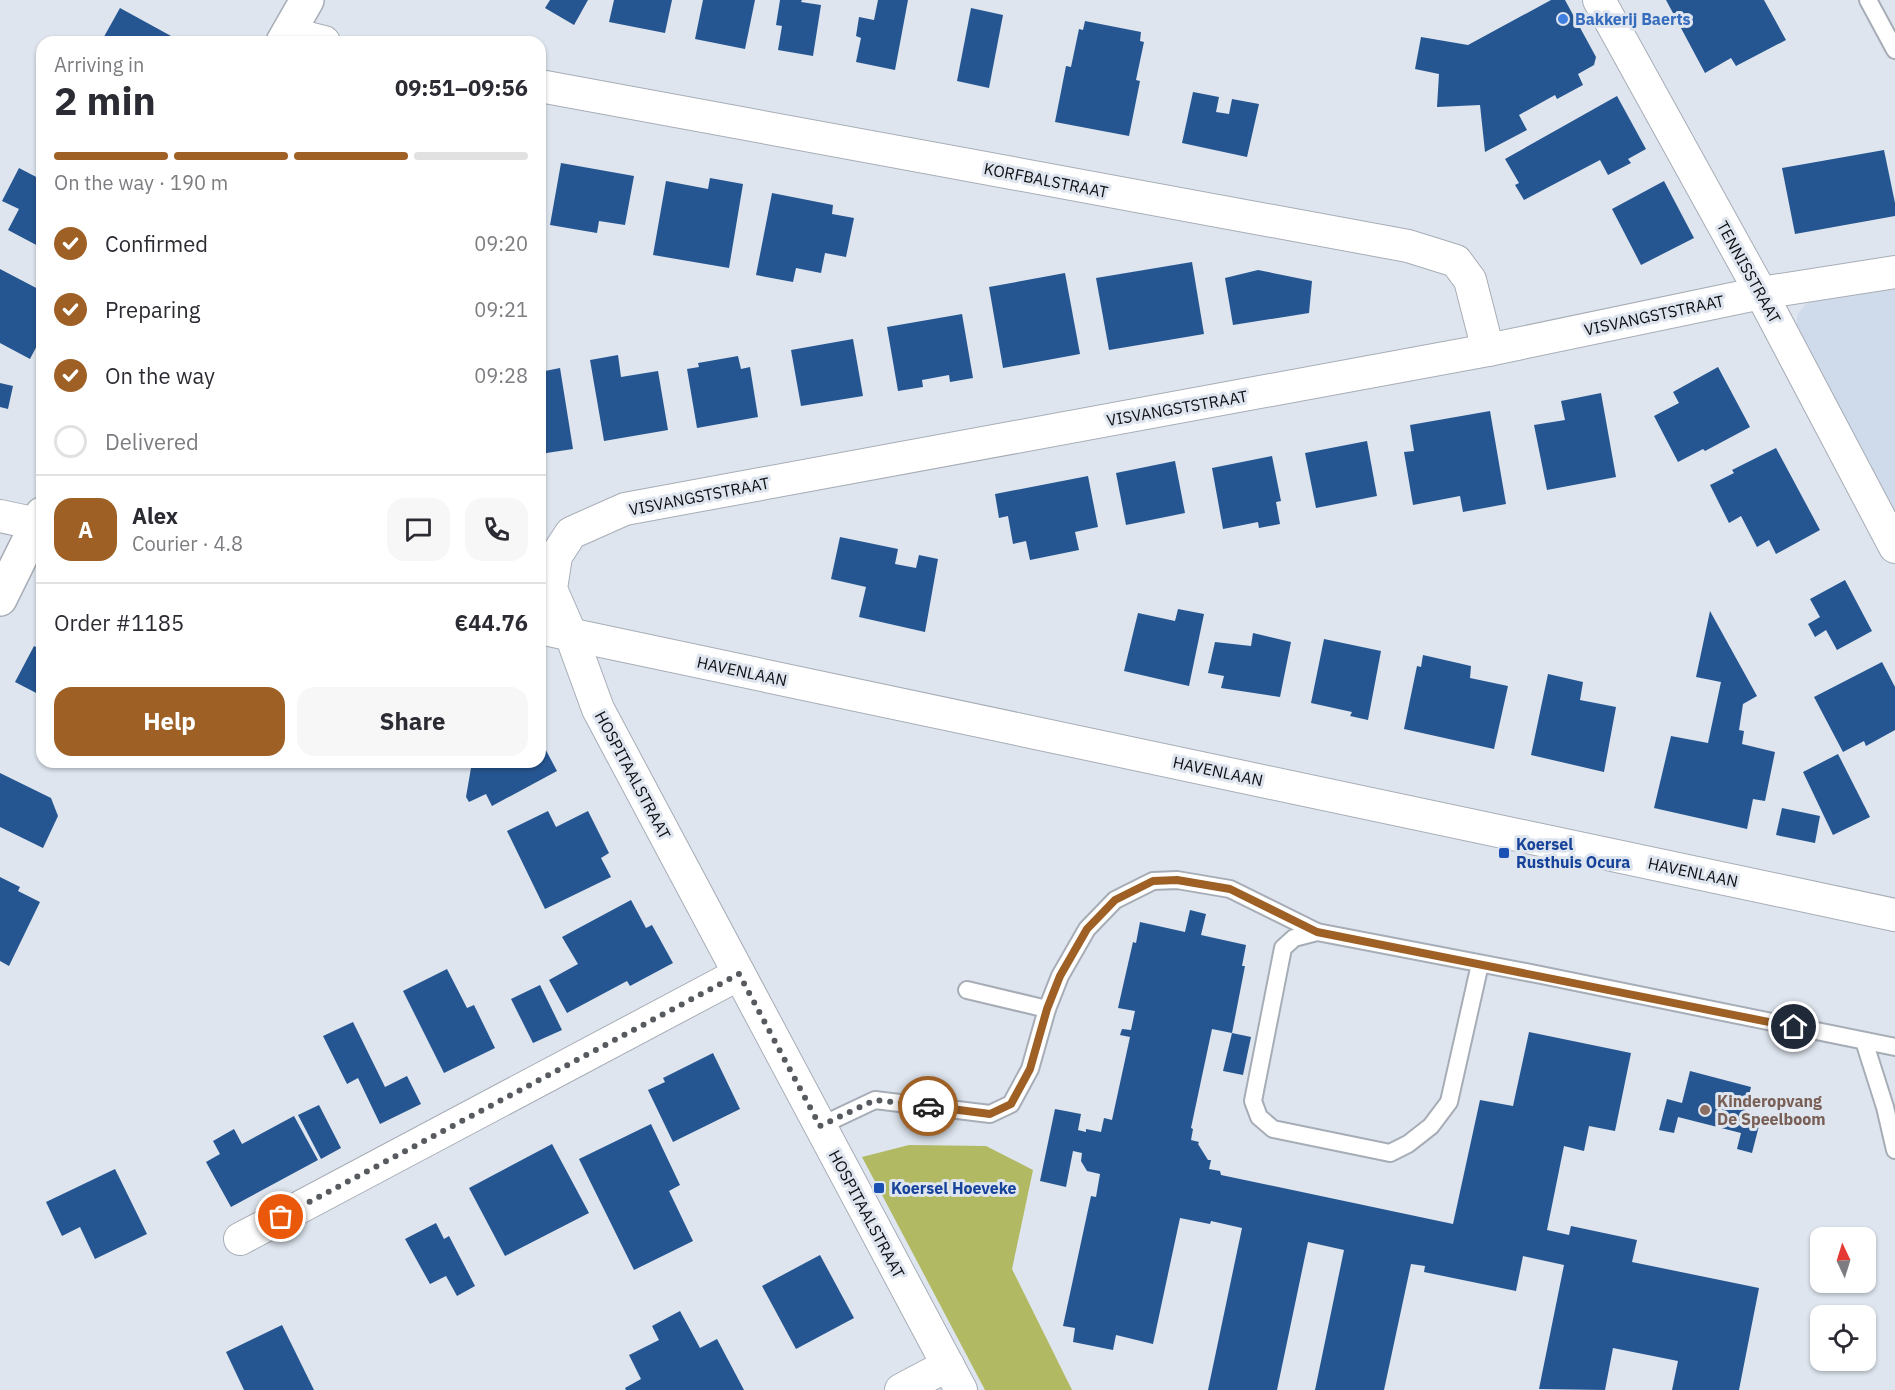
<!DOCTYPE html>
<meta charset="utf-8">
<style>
:root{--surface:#fff;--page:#f7f7f7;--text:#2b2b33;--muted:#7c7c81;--line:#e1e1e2;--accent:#9e6025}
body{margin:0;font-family:"IBM Plex Sans",sans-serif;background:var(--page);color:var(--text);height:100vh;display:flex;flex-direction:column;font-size:22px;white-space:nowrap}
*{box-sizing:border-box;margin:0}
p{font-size:20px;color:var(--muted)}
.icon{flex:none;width:33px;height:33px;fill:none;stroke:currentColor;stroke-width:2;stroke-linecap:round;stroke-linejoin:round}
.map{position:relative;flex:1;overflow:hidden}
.details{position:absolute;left:36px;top:36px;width:510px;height:732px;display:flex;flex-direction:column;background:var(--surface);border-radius:18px;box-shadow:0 2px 4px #0004}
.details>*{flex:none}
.needle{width:39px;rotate:356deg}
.fabs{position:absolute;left:1810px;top:1227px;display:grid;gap:12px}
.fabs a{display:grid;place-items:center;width:66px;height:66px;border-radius:12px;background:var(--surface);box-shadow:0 2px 4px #0004;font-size:30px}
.pin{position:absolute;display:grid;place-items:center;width:51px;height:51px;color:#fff;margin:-26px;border:3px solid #fff;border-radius:50%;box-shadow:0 2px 6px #0007}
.courier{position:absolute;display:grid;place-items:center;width:60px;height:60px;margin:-30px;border:4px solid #9e6025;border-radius:50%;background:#fff;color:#222;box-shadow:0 2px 8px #0007}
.summary em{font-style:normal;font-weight:700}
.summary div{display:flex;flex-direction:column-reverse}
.summary{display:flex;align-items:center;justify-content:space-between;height:102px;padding:0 18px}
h1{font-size:39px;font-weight:700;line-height:45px}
.bar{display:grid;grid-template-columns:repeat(4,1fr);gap:9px 6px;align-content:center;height:72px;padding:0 18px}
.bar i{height:8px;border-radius:4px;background:var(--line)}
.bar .on{background:var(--accent)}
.bar p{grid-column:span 4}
.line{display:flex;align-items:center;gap:15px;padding:0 18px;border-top:2px solid var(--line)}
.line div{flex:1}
.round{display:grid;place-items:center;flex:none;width:63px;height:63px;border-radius:18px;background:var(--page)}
ol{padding:0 18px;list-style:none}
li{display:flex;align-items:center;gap:18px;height:66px}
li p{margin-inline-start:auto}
li .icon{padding:6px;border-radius:50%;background:var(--accent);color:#fff;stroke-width:4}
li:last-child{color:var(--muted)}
li i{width:33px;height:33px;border:3px solid var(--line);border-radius:50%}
.button{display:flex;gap:12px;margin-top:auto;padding:12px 18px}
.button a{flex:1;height:69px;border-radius:18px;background:var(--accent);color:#fff;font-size:24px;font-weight:700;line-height:69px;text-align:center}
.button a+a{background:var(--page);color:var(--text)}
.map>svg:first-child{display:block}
.built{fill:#cfdaea}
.forest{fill:#b1b963}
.building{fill:#265691}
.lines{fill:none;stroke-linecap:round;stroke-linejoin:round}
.service-casing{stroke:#a7adb6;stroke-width:20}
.minor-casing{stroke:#a7adb6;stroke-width:34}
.tertiary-casing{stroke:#a7adb6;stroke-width:36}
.service{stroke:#fff;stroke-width:16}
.minor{stroke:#fff;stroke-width:32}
.tertiary{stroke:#fff;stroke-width:33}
.done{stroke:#575b60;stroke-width:6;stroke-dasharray:0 10.8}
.route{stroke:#9e6025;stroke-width:8}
.shop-dot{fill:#3f7fe0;stroke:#dee5ee;stroke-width:2}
.transit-dot{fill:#1a4fb4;stroke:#dee5ee;stroke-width:2}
.education-dot{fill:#8d6e63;stroke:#dee5ee;stroke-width:2}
.labels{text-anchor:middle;stroke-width:6;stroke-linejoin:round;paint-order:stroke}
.shop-label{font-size:16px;font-weight:bold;fill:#366cbe;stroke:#dee5ee;text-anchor:start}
.street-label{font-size:16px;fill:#0e1013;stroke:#dee5ee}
.transit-label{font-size:16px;font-weight:bold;fill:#164399;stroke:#dee5ee;text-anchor:start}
.education-label{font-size:16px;font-weight:bold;fill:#785e54;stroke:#dee5ee;text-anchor:start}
</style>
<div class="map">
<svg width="1895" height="1390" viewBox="0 0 1895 1390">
<rect width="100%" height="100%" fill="#dee5ee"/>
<polygon class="built" points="1895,283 1895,519 1797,333 1796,325 1798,314 1805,305 1813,299"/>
<polygon class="forest" points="909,1145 986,1146 1033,1170 1012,1269 1072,1390 985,1390 862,1157"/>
<g class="building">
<polygon points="550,0 588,0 574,25 545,8"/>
<polygon points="614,0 672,0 665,33 609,22"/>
<polygon points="703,0 755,0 745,49 695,39"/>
<polygon points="780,0 802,0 801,2 821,5 813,56 778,50 782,26 776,25"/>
<polygon points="878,0 908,0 895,70 856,62 861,38 856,36 859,17 874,20"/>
<polygon points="1551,0 1565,0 1596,57 1594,65 1578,74 1583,85 1557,99 1555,95 1519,115 1527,130 1485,152 1480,105 1437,107 1439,74 1415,69 1421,37 1468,45"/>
<polygon points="1666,0 1764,0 1786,40 1736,66 1731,58 1705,73"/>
<polygon points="120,8 182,42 101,42"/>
<polygon points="971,8 1003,15 989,88 957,81"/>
<polygon points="1085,21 1141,32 1140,41 1144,42 1136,80 1140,81 1129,136 1055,122 1066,66 1071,67 1079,29 1083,30"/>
<polygon points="1193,92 1219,97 1216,112 1229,114 1232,99 1259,104 1247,157 1182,143"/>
<polygon points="1617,96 1646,149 1628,159 1631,163 1608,175 1600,160 1524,200 1515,185 1519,183 1505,159"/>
<polygon points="1884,150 1895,203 1895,216 1795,234 1782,168"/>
<polygon points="561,163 634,176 625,225 599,221 597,233 550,225"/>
<polygon points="19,168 42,180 42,248 8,230 19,209 2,201"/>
<polygon points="710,178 743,184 729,268 653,255 666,181 708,189"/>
<polygon points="1664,181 1694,238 1641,265 1612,209"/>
<polygon points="772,193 833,205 832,214 854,218 846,257 825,253 821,273 796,268 793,282 756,275"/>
<polygon points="1192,262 1204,334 1109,350 1096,278"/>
<polygon points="0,269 42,291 42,336 30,359 0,343"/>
<polygon points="1258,270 1312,281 1309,313 1233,325 1225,278"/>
<polygon points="1065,273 1080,354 1003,368 989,287"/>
<polygon points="962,314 973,378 950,382 949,375 922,380 923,387 898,391 887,327"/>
<polygon points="853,339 863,396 801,406 791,350"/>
<polygon points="618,355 621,377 658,371 668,430 604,441 590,360"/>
<polygon points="738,356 741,369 750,367 758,417 697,428 687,369 699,367 698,363"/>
<polygon points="1718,367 1750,427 1705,451 1703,449 1678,462 1654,416 1679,403 1673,392"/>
<polygon points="560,368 573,449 540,454 540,372"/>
<polygon points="0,383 13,386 8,409 0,407"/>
<polygon points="1601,393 1616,477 1547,490 1534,425 1565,420 1561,401"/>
<polygon points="1490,411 1506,504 1463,512 1460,496 1413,505 1404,452 1414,451 1410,425"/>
<polygon points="1367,441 1377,496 1316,508 1305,453"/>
<polygon points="1776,448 1820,530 1776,554 1769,540 1757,547 1741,516 1729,523 1710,485 1734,473 1732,470"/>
<polygon points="1272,456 1281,501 1276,502 1280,524 1259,528 1258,522 1223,529 1212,468"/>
<polygon points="1175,461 1185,513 1126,525 1116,473"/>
<polygon points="1088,476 1098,527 1075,532 1079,550 1030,560 1026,541 1013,544 1008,516 999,518 995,494"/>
<polygon points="840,537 898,549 895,564 916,568 919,555 938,559 925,632 859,617 866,587 831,579"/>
<polygon points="1845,580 1872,631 1837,650 1826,630 1815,637 1808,624 1820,617 1810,599"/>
<polygon points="1178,609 1204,614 1189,686 1124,671 1138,613 1175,621"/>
<polygon points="1710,611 1757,696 1743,704 1739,730 1744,731 1742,744 1775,752 1765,801 1753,799 1747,829 1654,808 1671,736 1708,743 1721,682 1696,677"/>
<polygon points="1253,633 1291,642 1280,697 1221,688 1224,676 1208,673 1215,642 1251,646"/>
<polygon points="1324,639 1381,651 1368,720 1350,716 1352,712 1311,703"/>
<polygon points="34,646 42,650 42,696 15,682"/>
<polygon points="1423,655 1471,666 1470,678 1508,686 1494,749 1404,729 1417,666 1421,667"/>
<polygon points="1882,662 1895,687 1895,730 1866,746 1864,741 1843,752 1814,697"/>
<polygon points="1548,674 1583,682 1580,700 1616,707 1604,772 1531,755"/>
<polygon points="540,739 557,771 492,806 486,794 469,802 466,797 472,762 540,762"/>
<polygon points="1838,754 1870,817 1833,835 1803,772"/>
<polygon points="0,773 51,798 58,816 43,848 0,827"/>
<polygon points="1782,808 1820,816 1815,843 1776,835"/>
<polygon points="548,811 556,827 588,811 609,853 601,858 611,877 545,909 507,831"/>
<polygon points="0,877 20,887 18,891 40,902 9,966 0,961"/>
<polygon points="631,900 646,928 652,925 673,963 630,986 627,981 567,1013 549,980 578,964 562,937"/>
<polygon points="1190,910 1206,914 1201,935 1246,945 1242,966 1245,966 1232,1033 1212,1029 1191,1128 1193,1129 1191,1140 1199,1142 1198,1144 1208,1160 1211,1160 1209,1169 1220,1171 1221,1175 1453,1224 1480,1100 1513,1106 1529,1032 1631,1053 1615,1131 1589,1126 1584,1151 1564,1146 1547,1230 1569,1235 1571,1226 1637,1240 1632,1262 1759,1288 1739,1390 1672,1390 1678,1361 1613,1348 1605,1390 1539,1389 1564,1265 1523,1256 1516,1291 1424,1272 1425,1266 1411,1264 1384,1390 1315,1390 1344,1250 1308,1242 1277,1390 1208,1390 1242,1228 1211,1221 1210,1224 1180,1218 1153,1344 1116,1335 1113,1350 1073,1342 1075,1328 1063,1326 1091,1196 1096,1197 1100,1174 1087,1171 1081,1161 1082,1153 1073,1151 1066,1187 1040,1181 1055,1109 1081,1114 1078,1130 1086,1132 1086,1129 1101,1132 1104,1118 1112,1120 1130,1037 1120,1035 1122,1029 1131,1030 1135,1011 1118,1008 1133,942 1136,943 1140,922 1185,932"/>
<polygon points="447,969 467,1008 474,1005 495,1048 444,1073 403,991"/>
<polygon points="540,985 562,1030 533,1043 511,999"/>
<polygon points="353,1022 385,1087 407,1076 421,1104 380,1124 358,1078 347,1084 323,1036"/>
<polygon points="1232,1033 1251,1037 1243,1075 1223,1071"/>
<polygon points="713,1053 740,1109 673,1142 648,1090 665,1082 663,1078"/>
<polygon points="1690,1071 1751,1087 1744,1118 1760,1122 1752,1153 1737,1149 1741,1133 1678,1117 1674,1133 1659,1130 1667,1099 1682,1103"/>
<polygon points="319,1105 341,1148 321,1159 298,1115"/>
<polygon points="294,1116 318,1160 231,1207 206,1162 220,1154 213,1141 234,1129 242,1144"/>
<polygon points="651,1124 680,1185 669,1191 693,1241 634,1270 579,1159"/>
<polygon points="552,1144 589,1213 505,1256 469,1188"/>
<polygon points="115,1169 147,1234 95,1259 80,1227 62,1236 46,1202"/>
<polygon points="436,1223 444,1239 449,1236 475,1286 457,1296 446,1276 430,1284 405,1239"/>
<polygon points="820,1255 854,1318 796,1349 762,1286"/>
<polygon points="680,1311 700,1348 717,1339 744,1390 626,1390 625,1388 641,1379 629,1355 659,1340 652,1326"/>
<polygon points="282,1325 314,1390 244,1390 226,1352"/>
</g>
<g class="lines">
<g class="service-casing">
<g id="service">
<polyline points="1868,0 1895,50"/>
<polyline points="1480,964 1449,1102 1431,1126 1408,1144 1390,1153 1273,1129 1259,1117 1253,1101 1283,948 1294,938 1317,932 1536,974 1895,1047"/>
<polyline points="967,990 1047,1009 1060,976 1087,929 1115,900 1153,881 1177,880 1230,889 1317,932"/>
<polyline points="1864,1041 1885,1107 1895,1150"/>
<polyline points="820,1126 875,1100 990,1114 1011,1104 1030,1069 1047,1009"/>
</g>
</g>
<g class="minor-casing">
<g id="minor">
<polyline points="1599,0 1761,293 1895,547"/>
<polyline points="288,33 324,42"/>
<polyline points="540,86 1408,246 1456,261 1470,280 1488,350"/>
<polyline points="0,516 42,525"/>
<polyline points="540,628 1895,915"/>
<polyline points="240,1239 739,974"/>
<polyline points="901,1390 948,1365"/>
<polyline points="961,1390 598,709 571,635 551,589 556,556 571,533 625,509 1488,350 1761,293 1895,272"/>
</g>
</g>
<g class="tertiary-casing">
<g id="tertiary">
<polyline points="283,42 307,0"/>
<polyline points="0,599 42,514"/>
</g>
</g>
<use href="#service" class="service"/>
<use href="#minor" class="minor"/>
<use href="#tertiary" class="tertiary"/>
</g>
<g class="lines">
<polyline class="done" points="281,1217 739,974 820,1126 875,1100 928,1106"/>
<polyline class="route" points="928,1106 990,1114 1011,1104 1030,1069 1047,1009 1060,976 1087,929 1115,900 1153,881 1177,880 1230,889 1317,932 1794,1027"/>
</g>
<circle class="shop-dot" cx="1563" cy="19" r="6"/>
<g class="transit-dot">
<rect x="1498" y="847" width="12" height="12" rx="3"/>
<rect x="873" y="1182" width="12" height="12" rx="3"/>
</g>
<circle class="education-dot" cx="1705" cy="1110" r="6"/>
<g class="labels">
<g class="shop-label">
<text x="1575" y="25">Bakkerij Baerts</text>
</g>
<g class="street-label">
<text transform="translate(1046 180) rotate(11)" y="6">KORFBALSTRAAT</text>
<text transform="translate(1749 272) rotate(61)" y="6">TENNISSTRAAT</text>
<text transform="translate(1654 315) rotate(-12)" y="6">VISVANGSTSTRAAT</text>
<text transform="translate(1177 408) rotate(-10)" y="6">VISVANGSTSTRAAT</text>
<text transform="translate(699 496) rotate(-11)" y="6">VISVANGSTSTRAAT</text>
<text transform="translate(742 671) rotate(12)" y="6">HAVENLAAN</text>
<text transform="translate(1218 771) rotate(12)" y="6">HAVENLAAN</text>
<text transform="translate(633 775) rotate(62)" y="6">HOSPITAALSTRAAT</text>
<text transform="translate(1693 872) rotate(12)" y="6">HAVENLAAN</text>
<text transform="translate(867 1214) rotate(62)" y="6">HOSPITAALSTRAAT</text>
</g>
<g class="transit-label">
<text x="1516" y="850">Koersel<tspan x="1516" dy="18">Rusthuis Ocura</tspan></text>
<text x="891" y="1194">Koersel Hoeveke</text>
</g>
<g class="education-label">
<text x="1717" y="1107">Kinderopvang<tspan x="1717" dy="18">De Speelboom</tspan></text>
</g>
</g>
</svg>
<div class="fabs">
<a><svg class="needle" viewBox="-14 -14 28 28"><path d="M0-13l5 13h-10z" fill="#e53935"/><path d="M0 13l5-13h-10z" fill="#7c7c81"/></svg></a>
<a><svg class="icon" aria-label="locate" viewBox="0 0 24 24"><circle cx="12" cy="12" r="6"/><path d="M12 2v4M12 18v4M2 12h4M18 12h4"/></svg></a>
</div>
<div class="pin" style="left:281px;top:1217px;background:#ea580c"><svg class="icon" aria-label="bag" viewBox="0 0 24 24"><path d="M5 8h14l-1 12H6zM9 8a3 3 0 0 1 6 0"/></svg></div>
<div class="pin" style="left:1794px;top:1027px;background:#1f2937"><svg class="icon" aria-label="home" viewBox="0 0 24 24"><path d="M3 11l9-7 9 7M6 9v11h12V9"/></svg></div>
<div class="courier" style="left:928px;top:1106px"><svg class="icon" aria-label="car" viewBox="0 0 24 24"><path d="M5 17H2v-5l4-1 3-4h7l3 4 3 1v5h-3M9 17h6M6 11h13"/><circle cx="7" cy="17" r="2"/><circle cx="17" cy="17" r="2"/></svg></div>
<section class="details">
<div class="summary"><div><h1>2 min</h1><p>Arriving in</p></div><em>09:51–09:56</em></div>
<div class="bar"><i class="on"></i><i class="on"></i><i class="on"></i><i></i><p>On the way · 190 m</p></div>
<ol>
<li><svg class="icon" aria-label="check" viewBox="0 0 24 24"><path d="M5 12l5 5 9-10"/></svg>Confirmed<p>09:20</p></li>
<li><svg class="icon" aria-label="check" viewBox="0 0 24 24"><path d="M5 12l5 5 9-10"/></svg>Preparing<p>09:21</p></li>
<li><svg class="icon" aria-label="check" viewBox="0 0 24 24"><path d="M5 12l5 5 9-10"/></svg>On the way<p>09:28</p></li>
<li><i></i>Delivered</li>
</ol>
<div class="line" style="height:108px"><b class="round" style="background:var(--accent);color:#fff">A</b><div><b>Alex</b><p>Courier · 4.8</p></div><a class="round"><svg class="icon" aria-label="chat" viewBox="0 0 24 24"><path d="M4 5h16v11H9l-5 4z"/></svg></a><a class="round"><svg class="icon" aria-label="phone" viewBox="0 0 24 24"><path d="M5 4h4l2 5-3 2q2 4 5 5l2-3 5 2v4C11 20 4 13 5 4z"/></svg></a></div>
<div class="line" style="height:78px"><div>Order #1185</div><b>€44.76</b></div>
<div class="button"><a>Help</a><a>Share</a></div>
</section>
</div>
